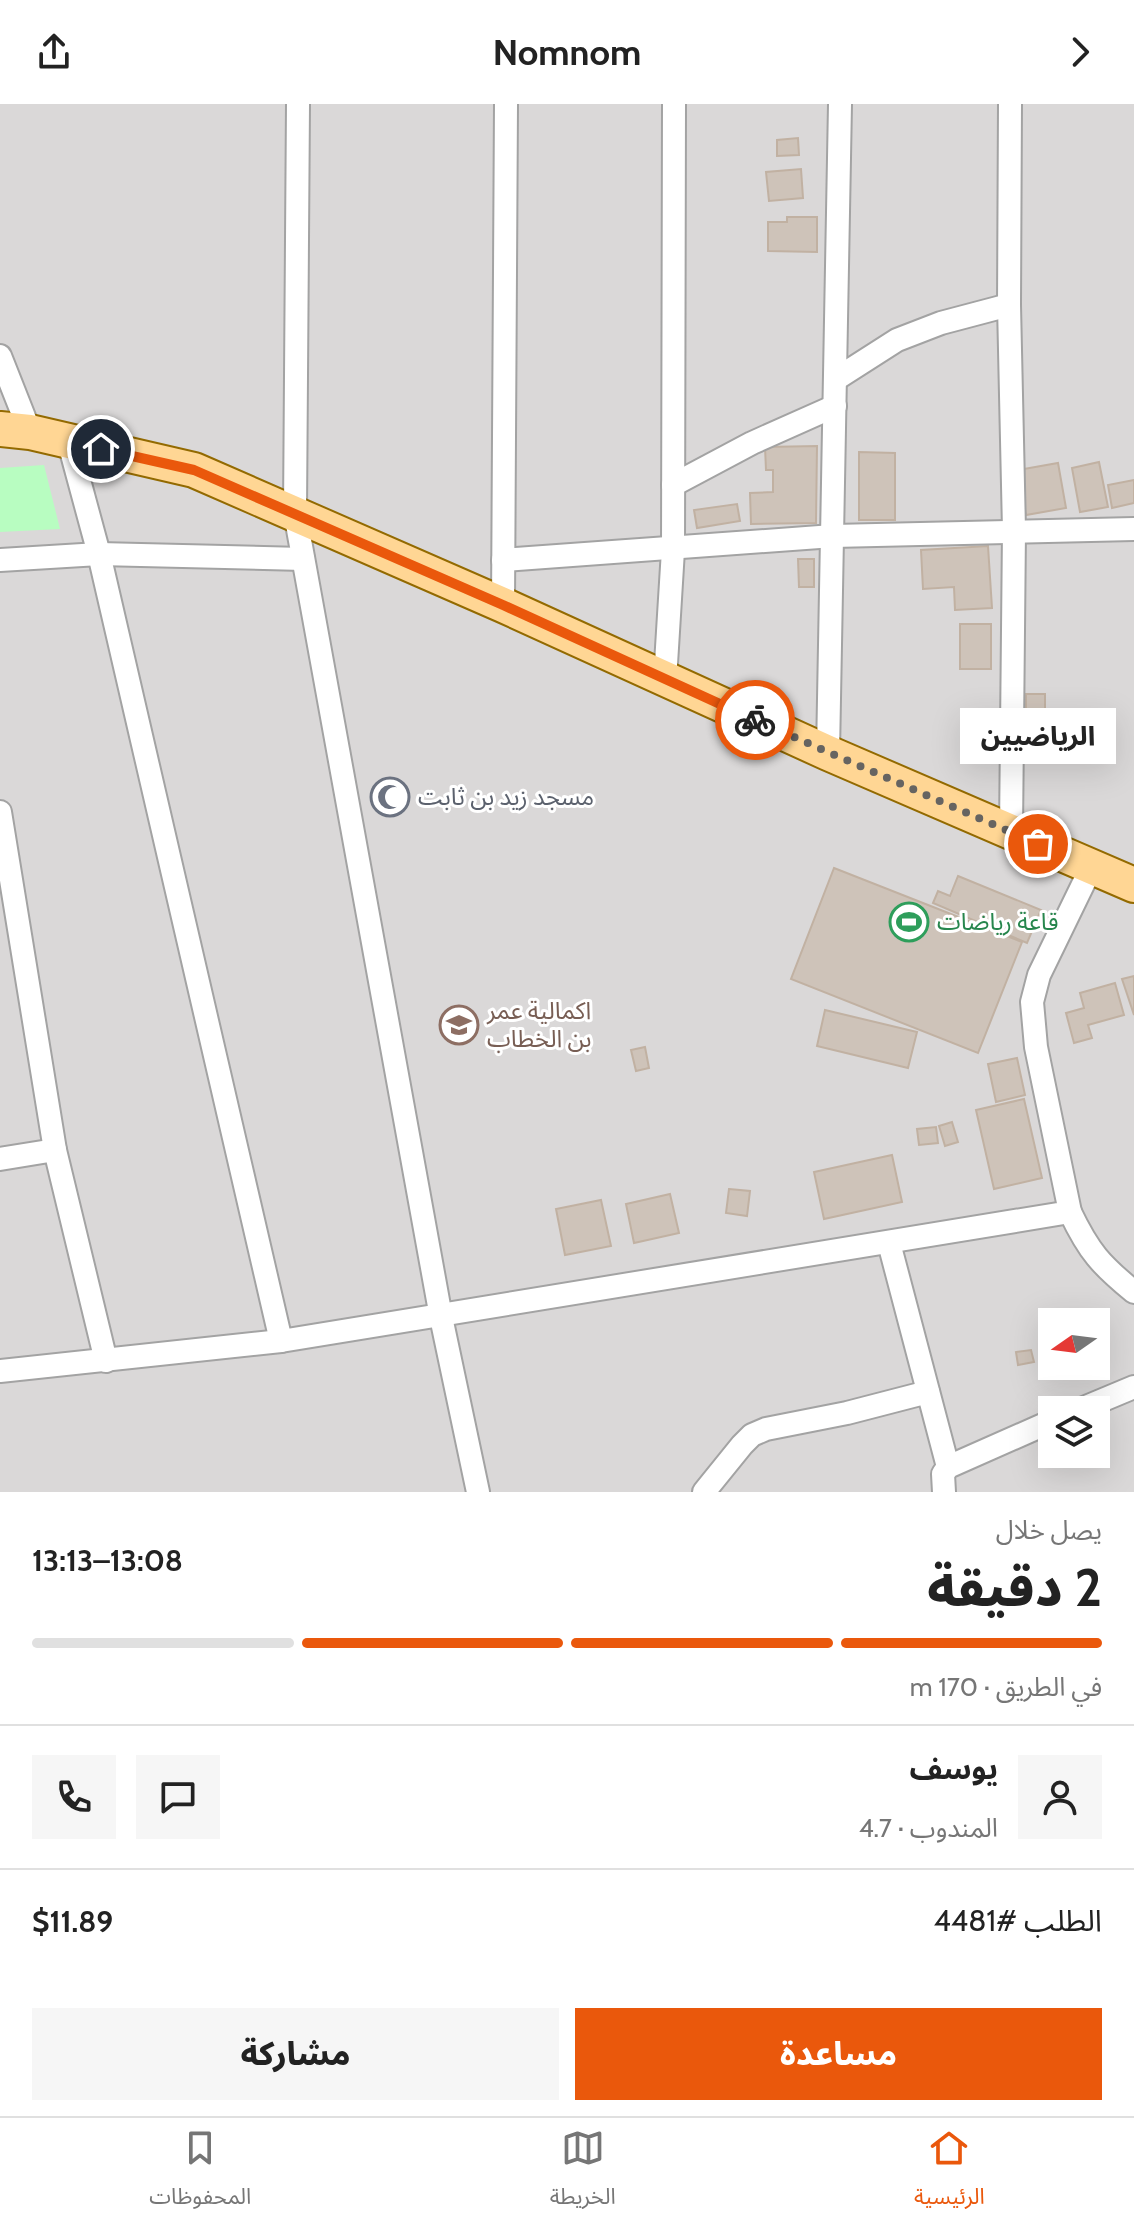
<!DOCTYPE html>
<html lang="ar">
<meta charset="utf-8">
<style>
:root{--surface:#fff;--page:#f6f6f6;--text:#222;--muted:#767676;--line:#e0e0e0;--accent:#ea580c}
body{margin:0;font-family:Cabin,"Noto Sans Arabic",sans-serif;background:var(--page);color:var(--text);direction:rtl;height:100vh;display:flex;flex-direction:column;font-size:30px;white-space:nowrap}
*{box-sizing:border-box;margin:0}
p{font-size:26px;color:var(--muted)}
.icon{flex:none;width:44px;height:44px;fill:none;stroke:currentColor;stroke-width:2;stroke-linecap:round;stroke-linejoin:round}
.map{position:relative;height:1388px;overflow:hidden;direction:ltr}
.side{display:flex;flex-direction:column;background:var(--surface);flex:1}
.side>*{flex:none}
.needle{width:52px;rotate:256deg}
.fabs{position:absolute;left:1038px;top:1204px;display:grid;gap:16px}
.fabs a{display:grid;place-items:center;width:72px;height:72px;border-radius:0px;background:var(--surface);box-shadow:0 8px 32px #0002;font-size:40px}
.pin{position:absolute;display:grid;place-items:center;width:68px;height:68px;color:#fff;margin:-34px;border:4px solid #fff;border-radius:50%;box-shadow:0 2px 8px #0007}
.courier{position:absolute;display:grid;place-items:center;width:80px;height:80px;margin:-40px;border:6px solid #ea580c;border-radius:50%;background:#fff;color:#222;box-shadow:0 2px 10px #0007}
.bubble{position:absolute;height:56px;border-radius:0px;background:var(--surface);box-shadow:0 8px 32px #0002;font-size:26px;font-weight:800;line-height:56px;text-align:center;direction:rtl}
.summary em{font-style:normal;font-weight:800}
.summary div{display:flex;flex-direction:column-reverse}
.summary{display:flex;align-items:center;justify-content:space-between;height:136px;padding:0 32px}
h1{font-size:52px;font-weight:800;line-height:60px}
.bar{display:grid;grid-template-columns:repeat(4,1fr);gap:12px 8px;align-content:center;height:96px;padding:0 32px}
.bar i{height:10px;border-radius:6px;background:var(--line)}
.bar .selected{background:var(--accent)}
.bar p{grid-column:span 4}
.line{display:flex;align-items:center;gap:20px;padding:0 32px;border-top:2px solid var(--line)}
.line div{flex:1}
.round{display:grid;place-items:center;flex:none;width:84px;height:84px;border-radius:0px;background:var(--page)}
.action{display:flex;gap:16px;margin-top:auto;padding:16px 32px}
.action a{flex:1;height:92px;border-radius:0px;background:var(--accent);color:#fff;font-size:32px;font-weight:800;line-height:92px;text-align:center}
.action a+a{background:var(--page);color:var(--text)}
header{display:flex;justify-content:space-between;align-items:center;height:104px;padding:0 32px;background:var(--surface);font-size:36px;font-weight:800}
.dock{display:flex;justify-content:space-around;align-items:center;height:112px;border-top:2px solid var(--line);background:var(--surface);font-size:22px;color:var(--muted)}
.dock a{display:grid;justify-items:center;gap:4px}
.dock .selected{color:var(--accent)}
.map>svg:first-child{display:block}
.residential{fill:#dad8d8;fill-rule:evenodd}
.park{fill:#b8fdc1}
.building{fill:#cec3b9;stroke:#c1b1a2;stroke-width:2}
.lines{fill:none;stroke-linecap:round;stroke-linejoin:round}
.street-casing{stroke:#a3a3a3;stroke-width:26}
.primary-casing{stroke:#936a00;stroke-width:38}
.street{stroke:#fff;stroke-width:22}
.primary{stroke:#ffd694;stroke-width:34}
.done{stroke:#666461;stroke-width:8;stroke-dasharray:0 14.4}
.route{stroke:#ea580c;stroke-width:10}
.labels{text-anchor:middle;stroke-width:6;stroke-linejoin:round;paint-order:stroke}
.worship-label{font-size:24px;fill:#5b616d;stroke:#fff;text-anchor:start}
.leisure-label{font-size:24px;fill:#27864d;stroke:#fff;text-anchor:start}
.education-label{font-size:24px;fill:#785e54;stroke:#fff;text-anchor:start}
</style>
<header><svg class="icon" aria-label="forward" viewBox="0 0 24 24"><path d="M9 5l7 7-7 7"/></svg>Nomnom<svg class="icon" aria-label="share" viewBox="0 0 24 24"><path d="M12 15V3M7 8l5-5 5 5M5 13v7h14v-7"/></svg></header>
<div class="map">
<svg width="1134" height="1388" viewBox="0 0 1134 1388">
<rect width="100%" height="100%" fill="#eeeae0"/>
<path class="residential" d="M0,0H1134V1388H0ZM1052,1218H1096V1262H1052ZM1052,1306H1096V1350H1052Z"/>
<polygon class="park" points="44,361 60,425 0,428 0,364"/>
<g class="building">
<polygon points="798,34 799,51 777,52 777,36"/>
<polygon points="801,65 803,94 769,97 766,68"/>
<polygon points="787,113 817,113 817,148 768,147 768,118 787,118"/>
<polygon points="817,342 816,419 751,420 750,389 773,388 773,366 766,366 765,343"/>
<polygon points="859,348 895,349 895,416 859,416"/>
<polygon points="1099,358 1108,403 1080,408 1072,364"/>
<polygon points="1058,359 1066,404 1026,411 1018,366"/>
<polygon points="1134,376 1134,399 1112,404 1108,381"/>
<polygon points="737,400 740,417 697,424 694,406"/>
<polygon points="988,442 992,504 955,506 954,483 923,485 921,446"/>
<polygon points="798,455 814,455 814,483 799,483"/>
<rect x="960" y="520" width="31" height="45"/>
<polygon points="1026,590 1045,590 1045,609 1063,609 1064,637 1026,638"/>
<polygon points="834,764 1022,838 978,949 791,875"/>
<polygon points="958,772 1041,806 1027,839 933,799 938,787 950,792"/>
<polygon points="1134,872 1134,911 1122,875"/>
<polygon points="1115,879 1124,911 1088,921 1092,934 1074,939 1066,909 1084,904 1080,889"/>
<polygon points="825,906 917,928 908,964 817,942"/>
<polygon points="645,943 649,964 636,967 631,946"/>
<polygon points="1017,954 1025,991 996,998 988,960"/>
<polygon points="1024,995 1042,1074 994,1085 976,1006"/>
<polygon points="952,1018 958,1038 945,1042 939,1022"/>
<polygon points="936,1023 938,1039 919,1041 917,1025"/>
<polygon points="892,1051 902,1098 824,1115 814,1068"/>
<polygon points="729,1085 750,1087 747,1112 726,1109"/>
<polygon points="670,1090 679,1129 634,1139 626,1100"/>
<polygon points="601,1096 611,1142 565,1151 556,1105"/>
<polygon points="1031,1246 1034,1258 1018,1261 1016,1248"/>
</g>
<g class="lines">
<g class="street-casing">
<g id="street">
<polyline points="298,0 295,409 441,1213 478,1388"/>
<polyline points="1010,0 1009,201 1014,426 1011,727"/>
<polyline points="0,252 30,328"/>
<polyline points="836,275 897,236 941,219 1009,201"/>
<polyline points="69,339 99,450 281,1237"/>
<polyline points="673,381 752,339 835,302"/>
<polyline points="0,456 99,450 303,455"/>
<polyline points="503,456 833,432 1134,425"/>
<polyline points="503,501 506,0"/>
<polyline points="665,576 673,446 674,0"/>
<polyline points="828,649 840,0"/>
<polyline points="0,708 55,1046 106,1257"/>
<polyline points="0,1055 55,1046"/>
<path d="M1070,1108C1089,1148 1101,1161 1134,1188"/>
<polyline points="889,1139 948,1363"/>
<polyline points="0,1267 281,1237 1070,1108 1036,943 1032,898 1039,871 1091,764"/>
<polyline points="1079,1306 1134,1283"/>
<polyline points="704,1388 742,1341 752,1331 766,1325 847,1309 928,1288"/>
<polyline points="944,1388 943,1370 948,1363 1052,1317"/>
</g>
</g>
<g class="primary-casing">
<polyline id="primary" points="0,325 30,328 194,366 503,501 828,649 1134,781"/>
</g>
<use href="#street" class="street"/>
<use href="#primary" class="primary"/>
</g>
<g class="lines">
<polyline class="done" points="755,616 1038,740"/>
<polyline class="route" points="101,345 194,366 503,501 755,616"/>
</g>
<defs>
<g id="mosque-ring" transform="scale(2)"><circle r="9.5" fill="#fff" stroke="#6b7280" stroke-width="1.5"/><path d="M3.5-4.9A6 6 0 1 0 3.5 4.9A5 5 0 1 1 3.5-4.9Z" fill="#6b7280"/></g>
<g id="stadium-ring" transform="scale(2)"><circle r="9.5" fill="#fff" stroke="#2e9e5b" stroke-width="1.5"/><path d="M0-5a6.5 5 0 1 0 0 10a6.5 5 0 1 0 0-10ZM-3.5-1.8h7v3.6h-7Z" fill="#2e9e5b"/></g>
<g id="school-ring" transform="scale(2)"><circle r="9.5" fill="#fff" stroke="#8d6e63" stroke-width="1.5"/><path d="M0-5L7-2L0 1L-7-2ZM-4 1L0 2.5L4 1V4Q0 6-4 4Z" fill="#8d6e63"/></g>
</defs>
<g fill-rule="evenodd">
<use href="#mosque-ring" x="390" y="693"/>
<use href="#stadium-ring" x="909" y="818"/>
<use href="#school-ring" x="459" y="921"/>
</g>
<g class="labels">
<g class="worship-label">
<text x="418" y="701">مسجد زيد بن ثابت</text>
</g>
<g class="leisure-label">
<text x="937" y="826">قاعة رياضات</text>
</g>
<g class="education-label">
<text x="487" y="915">اكمالية عمر<tspan x="487" dy="28">بن الخطاب</tspan></text>
</g>
</g>
</svg>
<div class="fabs">
<a><svg class="needle" viewBox="-14 -14 28 28"><path d="M0-13l5 13h-10z" fill="#e53935"/><path d="M0 13l5-13h-10z" fill="#767676"/></svg></a>
<a><svg class="icon" aria-label="layers" viewBox="0 0 24 24"><path d="M12 4l9 5-9 5-9-5zM3 14l9 5 9-5"/></svg></a>
</div>
<div class="pin" style="left:1038px;top:740px;background:#ea580c"><svg class="icon" aria-label="bag" viewBox="0 0 24 24"><path d="M5 8h14l-1 12H6zM9 8a3 3 0 0 1 6 0"/></svg></div>
<div class="pin" style="left:101px;top:345px;background:#1f2937"><svg class="icon" aria-label="home" viewBox="0 0 24 24"><path d="M3 11l9-7 9 7M6 9v11h12V9"/></svg></div>
<div class="courier" style="left:755px;top:616px"><svg class="icon" aria-label="bike" viewBox="0 0 24 24"><circle cx="6" cy="16" r="4"/><circle cx="18" cy="16" r="4"/><path d="M6 16l4-8h5l3 8M10 8l3 8H6M13 5h3"/></svg></div>
<div class="bubble" style="left:960px;top:604px;width:156px">الرياضيين</div>
</div>
<section class="side">
<div class="summary"><div><h1>2 دقيقة</h1><p>يصل خلال</p></div><em>13:08–13:13</em></div>
<div class="bar"><i class="selected"></i><i class="selected"></i><i class="selected"></i><i></i><p>في الطريق · 170 m</p></div>
<div class="line" style="height:144px"><a class="round"><svg class="icon" aria-label="person" viewBox="0 0 24 24"><circle cx="12" cy="8" r="4"/><path d="M4 21q1-7 8-7t8 7"/></svg></a><div><b>يوسف</b><p>المندوب · 4.7</p></div><a class="round"><svg class="icon" aria-label="chat" viewBox="0 0 24 24"><path d="M4 5h16v11H9l-5 4z"/></svg></a><a class="round"><svg class="icon" aria-label="phone" viewBox="0 0 24 24"><path d="M5 4h4l2 5-3 2q2 4 5 5l2-3 5 2v4C11 20 4 13 5 4z"/></svg></a></div>
<div class="line" style="height:104px"><div>الطلب #4481</div><b>$11.89</b></div>
<div class="action"><a>مساعدة</a><a>مشاركة</a></div>
</section>
<nav class="dock">
<a class="selected"><svg class="icon" aria-label="home" viewBox="0 0 24 24"><path d="M3 11l9-7 9 7M6 9v11h12V9"/></svg>الرئيسية</a>
<a><svg class="icon" aria-label="map" viewBox="0 0 24 24"><path d="M3 6l6-2 6 2 6-2v14l-6 2-6-2-6 2zM9 4v14M15 6v14"/></svg>الخريطة</a>
<a><svg class="icon" aria-label="saved" viewBox="0 0 24 24"><path d="M7 4h10v16l-5-4-5 4z"/></svg>المحفوظات</a>
</nav>
